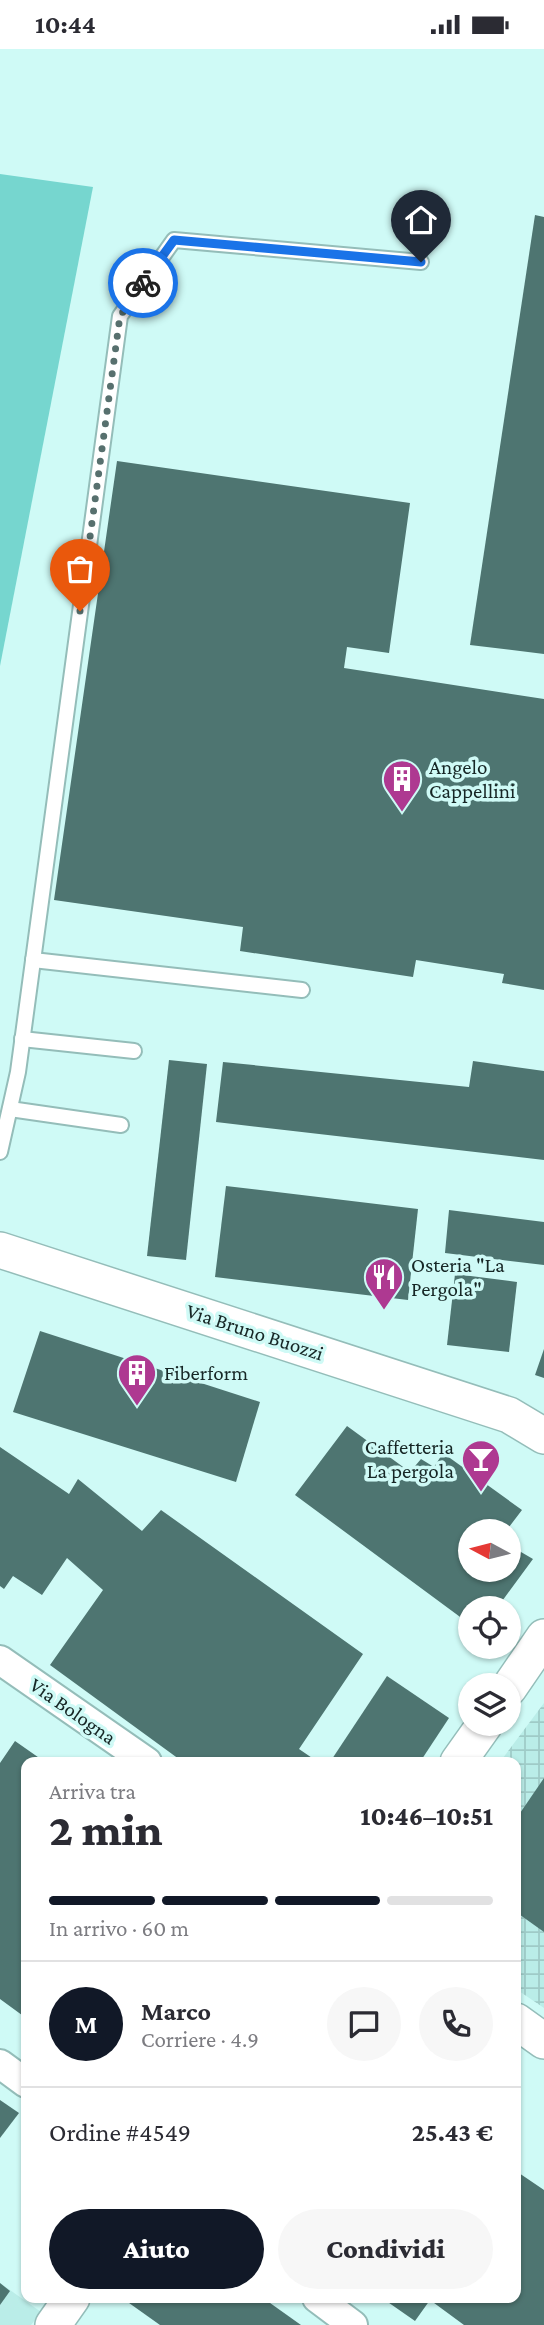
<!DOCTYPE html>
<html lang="it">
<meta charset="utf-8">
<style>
:root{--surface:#fff;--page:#f7f7f7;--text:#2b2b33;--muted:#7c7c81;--line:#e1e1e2;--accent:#111827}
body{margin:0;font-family:"Crimson Pro",serif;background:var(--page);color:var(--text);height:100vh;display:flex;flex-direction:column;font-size:26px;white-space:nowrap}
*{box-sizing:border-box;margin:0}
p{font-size:23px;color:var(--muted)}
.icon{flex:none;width:38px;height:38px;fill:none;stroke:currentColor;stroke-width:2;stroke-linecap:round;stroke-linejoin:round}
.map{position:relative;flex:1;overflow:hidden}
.side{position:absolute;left:21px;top:1708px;width:500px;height:546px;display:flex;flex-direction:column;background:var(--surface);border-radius:14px;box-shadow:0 2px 5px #0004}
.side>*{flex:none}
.needle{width:46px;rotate:277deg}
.fabs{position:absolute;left:458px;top:1470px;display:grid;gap:14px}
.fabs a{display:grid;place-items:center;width:63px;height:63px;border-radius:50%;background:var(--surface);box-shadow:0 2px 5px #0004;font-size:35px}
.pin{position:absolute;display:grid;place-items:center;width:60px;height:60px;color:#fff;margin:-72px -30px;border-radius:50% 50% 50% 0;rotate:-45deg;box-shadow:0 0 7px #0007}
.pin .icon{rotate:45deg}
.courier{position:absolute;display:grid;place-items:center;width:70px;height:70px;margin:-35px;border:5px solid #1a73e8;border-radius:50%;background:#fff;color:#222;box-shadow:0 2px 9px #0007}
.summary em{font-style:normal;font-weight:800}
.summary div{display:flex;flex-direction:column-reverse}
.summary{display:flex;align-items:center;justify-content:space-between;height:119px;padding:0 28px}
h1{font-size:46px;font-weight:800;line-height:52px}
.bar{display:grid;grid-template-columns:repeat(4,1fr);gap:10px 7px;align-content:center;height:84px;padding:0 28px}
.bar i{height:9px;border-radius:5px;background:var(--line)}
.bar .selected{background:var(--accent)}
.bar p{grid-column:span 4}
.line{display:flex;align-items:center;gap:18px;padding:0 28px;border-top:2px solid var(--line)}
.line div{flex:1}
.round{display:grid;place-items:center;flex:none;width:74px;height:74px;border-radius:37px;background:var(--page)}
.action{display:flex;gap:14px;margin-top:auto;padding:14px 28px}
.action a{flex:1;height:80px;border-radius:42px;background:var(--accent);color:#fff;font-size:28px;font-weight:800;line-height:80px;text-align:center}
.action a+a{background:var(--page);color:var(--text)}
.status{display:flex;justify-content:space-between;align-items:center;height:49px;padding:0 35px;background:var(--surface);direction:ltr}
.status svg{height:19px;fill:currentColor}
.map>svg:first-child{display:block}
.built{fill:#baede8}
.industrial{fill:url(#industrial-grid)}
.pitch{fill:#76d6cf}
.building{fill:#4e7571}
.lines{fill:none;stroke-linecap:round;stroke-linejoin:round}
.service-casing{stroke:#94bdb9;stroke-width:18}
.minor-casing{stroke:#94bdb9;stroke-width:32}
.tertiary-casing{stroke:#94bdb9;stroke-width:38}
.service{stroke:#fff;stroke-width:14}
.minor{stroke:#fff;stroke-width:28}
.tertiary{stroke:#fff;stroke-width:35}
.done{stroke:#57706e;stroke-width:7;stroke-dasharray:0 12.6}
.route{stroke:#1a73e8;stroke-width:9}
.labels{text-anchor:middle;stroke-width:7;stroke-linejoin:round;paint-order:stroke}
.poi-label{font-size:21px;fill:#162625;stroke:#cffaf6;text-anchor:start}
.street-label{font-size:21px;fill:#162625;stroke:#cffaf6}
</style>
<div class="status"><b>10:44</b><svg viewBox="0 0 49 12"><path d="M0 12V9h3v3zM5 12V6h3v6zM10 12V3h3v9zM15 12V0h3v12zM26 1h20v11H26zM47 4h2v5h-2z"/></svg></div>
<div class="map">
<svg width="544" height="2276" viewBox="0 0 544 2276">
<defs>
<pattern id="industrial-grid" width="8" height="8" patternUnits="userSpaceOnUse" patternTransform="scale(1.75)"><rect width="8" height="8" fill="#baede8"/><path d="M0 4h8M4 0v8" fill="none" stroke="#9fcbc7"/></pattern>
</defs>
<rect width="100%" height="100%" fill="#cffaf6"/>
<polygon class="built" points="0,2234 41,2263 31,2276 0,2276"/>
<polygon class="industrial" points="544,1654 544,1959 516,1940 516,1713 500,1713"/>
<polygon class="pitch" points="0,125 93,138 0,617"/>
<g class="building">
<polygon points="535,166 544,168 544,605 470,596"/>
<polygon points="117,412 410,454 389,604 347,598 344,619 544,650 544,941 502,934 504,925 416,911 413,928 240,902 243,878 54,851"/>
<polygon points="169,1011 207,1015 186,1211 147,1207"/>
<polygon points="473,1012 544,1022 544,1111 216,1073 223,1013 469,1038"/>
<polygon points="226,1137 418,1160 408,1251 215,1228"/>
<polygon points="449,1161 544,1173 544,1216 445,1204"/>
<polygon points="455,1225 517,1233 509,1303 447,1296"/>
<polygon points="40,1282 260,1353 236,1433 13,1363"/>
<polygon points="544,1300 544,1329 535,1326"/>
<polygon points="347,1377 410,1423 421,1410 434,1418 443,1404 522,1461 506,1482 471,1482 471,1521 509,1521 509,1496 533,1510 497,1559 471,1559 471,1576 295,1446"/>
<polygon points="0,1398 69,1445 78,1430 142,1482 161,1461 363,1605 299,1700 318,1713 183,1713 50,1616 103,1541 67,1509 42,1546 13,1527 4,1540 0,1537"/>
<polygon points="387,1627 449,1669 420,1713 330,1713"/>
<polygon points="15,1692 45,1713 26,1713 26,1969 0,1950 0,1714"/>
<polygon points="544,1729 544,1883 516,1863 516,1770"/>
<polygon points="0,2051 19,2064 0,2089"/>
<polygon points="516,2122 544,2141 544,2276 464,2276 430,2251 415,2272 382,2249 516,2249"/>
<polygon points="0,2234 10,2242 0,2256"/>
<polygon points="122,2249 263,2249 301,2276 160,2276"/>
</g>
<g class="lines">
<g class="service-casing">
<g id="service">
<polyline points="33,911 302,941"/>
<polyline points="22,990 134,1002"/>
<polyline points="10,1060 121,1076"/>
<polyline points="0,1103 18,1023 120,267 174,191 421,213"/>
</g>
</g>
<g class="minor-casing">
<g id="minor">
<polyline points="0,1611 147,1713"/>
<polyline points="0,2015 26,2034"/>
<polyline points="317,2249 353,2276"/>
</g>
</g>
<g class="tertiary-casing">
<g id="tertiary">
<polyline points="0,1201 509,1366 544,1387"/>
<polyline points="509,1639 544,1588"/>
<polyline points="458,1713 485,1675"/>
<polyline points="516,1972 544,1992"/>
<polyline points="53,2276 72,2249"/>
</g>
</g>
<use href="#service" class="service"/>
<use href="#minor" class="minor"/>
<use href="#tertiary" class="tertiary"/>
</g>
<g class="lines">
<polyline class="done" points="80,562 120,267 143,234"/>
<polyline class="route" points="143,234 174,191 421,213"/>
</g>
<defs>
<g id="building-pin" transform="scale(2.0125)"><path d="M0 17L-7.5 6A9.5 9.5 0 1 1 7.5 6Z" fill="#ae3991" stroke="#cffaf6"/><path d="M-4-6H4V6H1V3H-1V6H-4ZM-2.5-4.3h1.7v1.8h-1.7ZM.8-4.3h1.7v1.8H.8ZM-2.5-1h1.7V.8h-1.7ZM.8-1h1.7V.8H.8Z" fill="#fff"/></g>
<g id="restaurant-pin" transform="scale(2.0125)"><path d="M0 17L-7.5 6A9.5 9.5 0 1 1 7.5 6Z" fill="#ae3991" stroke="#cffaf6"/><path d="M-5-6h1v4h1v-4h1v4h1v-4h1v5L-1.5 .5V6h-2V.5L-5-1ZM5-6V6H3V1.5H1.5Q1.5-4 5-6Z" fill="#fff"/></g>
<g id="bar-pin" transform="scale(2.0125)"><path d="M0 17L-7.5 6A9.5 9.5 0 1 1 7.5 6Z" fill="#ae3991" stroke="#cffaf6"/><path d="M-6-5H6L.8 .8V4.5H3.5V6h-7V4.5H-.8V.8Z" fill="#fff"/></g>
</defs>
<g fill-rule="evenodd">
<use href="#building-pin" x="402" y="730"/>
<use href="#restaurant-pin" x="384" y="1228"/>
<use href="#building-pin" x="137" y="1324"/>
<use href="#bar-pin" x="481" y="1410"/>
</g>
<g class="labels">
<g class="poi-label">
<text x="429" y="725">Angelo<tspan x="429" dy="24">Cappellini</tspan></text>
<text x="411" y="1223">Osteria "La<tspan x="411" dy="24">Pergola"</tspan></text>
<text x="164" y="1331">Fiberform</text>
<text x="454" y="1405" text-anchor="end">Caffetteria<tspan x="454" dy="24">La pergola</tspan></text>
</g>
<g class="street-label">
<text transform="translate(255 1283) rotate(18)" y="7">Via Bruno Buozzi</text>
<text transform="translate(73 1662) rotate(35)" y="7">Via Bologna</text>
</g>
</g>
</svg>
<div class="fabs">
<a><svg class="needle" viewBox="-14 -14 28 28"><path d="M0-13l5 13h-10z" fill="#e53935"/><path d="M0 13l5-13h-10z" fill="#7c7c81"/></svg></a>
<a><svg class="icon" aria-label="locate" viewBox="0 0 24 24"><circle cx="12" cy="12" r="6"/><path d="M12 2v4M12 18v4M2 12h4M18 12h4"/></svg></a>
<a><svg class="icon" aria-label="layers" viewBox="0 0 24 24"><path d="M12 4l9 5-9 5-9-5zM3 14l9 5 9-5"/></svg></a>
</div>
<div class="pin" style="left:80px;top:562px;background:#ea580c"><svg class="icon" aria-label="bag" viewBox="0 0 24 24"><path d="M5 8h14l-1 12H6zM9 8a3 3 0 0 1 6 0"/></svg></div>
<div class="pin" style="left:421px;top:213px;background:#1f2937"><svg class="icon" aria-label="home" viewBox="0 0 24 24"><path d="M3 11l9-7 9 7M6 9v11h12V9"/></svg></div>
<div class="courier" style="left:143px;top:234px"><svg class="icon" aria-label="bike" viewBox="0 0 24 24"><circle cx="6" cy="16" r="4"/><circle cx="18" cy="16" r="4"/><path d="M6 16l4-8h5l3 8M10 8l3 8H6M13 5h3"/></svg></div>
<section class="side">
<div class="summary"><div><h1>2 min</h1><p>Arriva tra</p></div><em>10:46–10:51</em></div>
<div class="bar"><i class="selected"></i><i class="selected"></i><i class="selected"></i><i></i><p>In arrivo · 60 m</p></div>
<div class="line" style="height:126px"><b class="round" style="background:var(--accent);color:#fff">M</b><div><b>Marco</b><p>Corriere · 4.9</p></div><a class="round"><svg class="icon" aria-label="chat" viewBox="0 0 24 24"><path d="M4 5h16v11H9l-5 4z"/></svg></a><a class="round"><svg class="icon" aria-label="phone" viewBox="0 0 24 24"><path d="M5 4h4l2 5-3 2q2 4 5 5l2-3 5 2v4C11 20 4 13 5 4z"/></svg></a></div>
<div class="line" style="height:91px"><div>Ordine #4549</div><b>25.43 €</b></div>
<div class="action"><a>Aiuto</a><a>Condividi</a></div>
</section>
</div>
